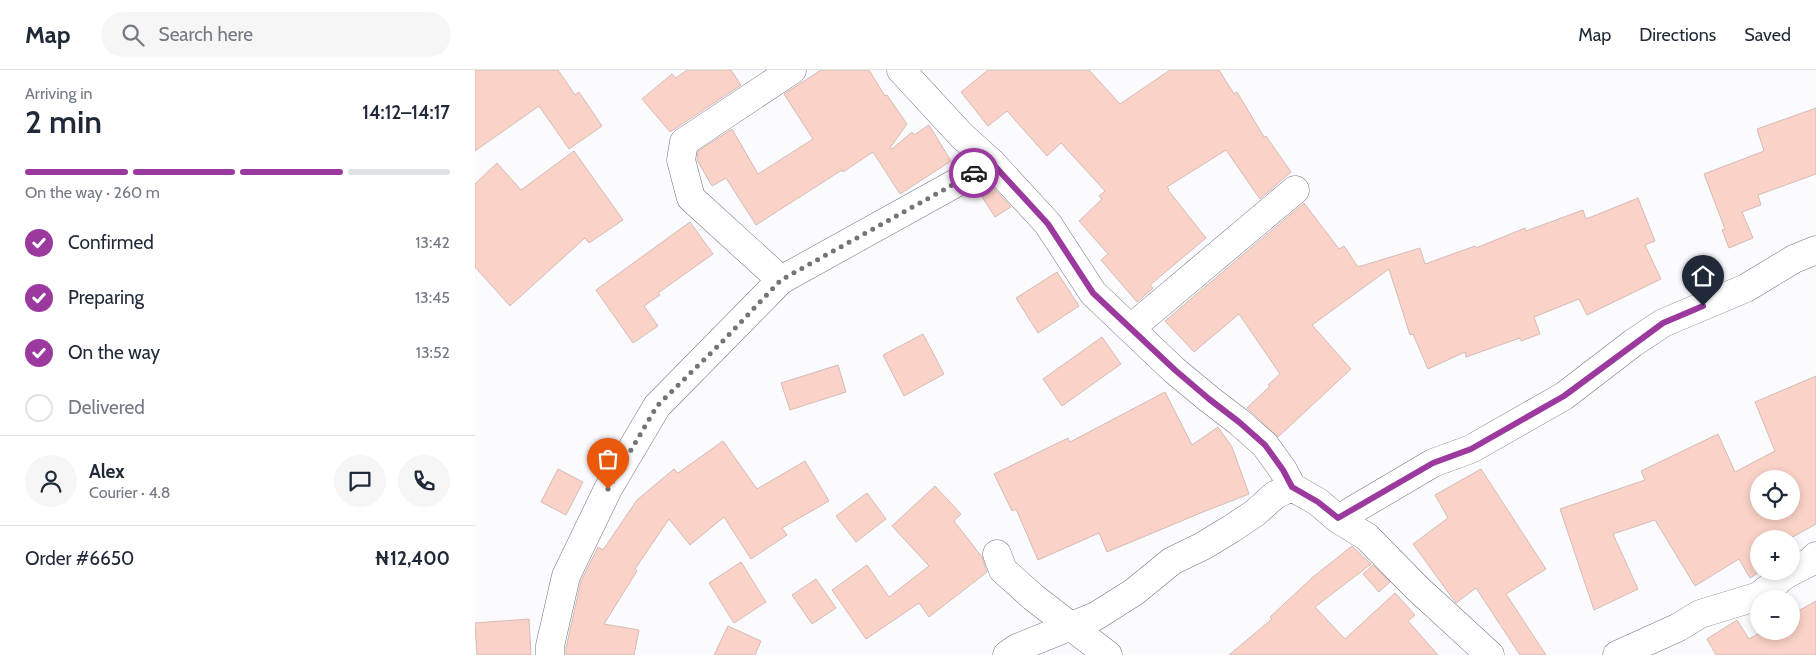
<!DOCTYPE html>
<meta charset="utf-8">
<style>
:root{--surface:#fff;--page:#f6f6f7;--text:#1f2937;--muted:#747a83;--line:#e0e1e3;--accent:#9b399f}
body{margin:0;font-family:Cabin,sans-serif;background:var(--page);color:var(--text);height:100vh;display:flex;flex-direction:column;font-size:19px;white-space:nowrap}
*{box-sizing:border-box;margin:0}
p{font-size:16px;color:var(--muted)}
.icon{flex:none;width:28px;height:28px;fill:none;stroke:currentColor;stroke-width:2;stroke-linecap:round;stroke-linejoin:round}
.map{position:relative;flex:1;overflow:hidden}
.side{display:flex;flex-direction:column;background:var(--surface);width:475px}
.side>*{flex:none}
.fabs{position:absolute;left:1275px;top:400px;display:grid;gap:10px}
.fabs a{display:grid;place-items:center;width:50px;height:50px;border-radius:50%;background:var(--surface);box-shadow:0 2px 8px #0003;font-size:25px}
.pin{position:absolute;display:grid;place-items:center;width:42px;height:42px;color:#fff;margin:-51px -21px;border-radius:50% 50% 50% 0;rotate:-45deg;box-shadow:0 0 5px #0007}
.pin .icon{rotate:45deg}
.courier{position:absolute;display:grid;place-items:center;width:50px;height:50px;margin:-25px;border:4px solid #9b399f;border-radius:50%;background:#fff;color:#222;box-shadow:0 1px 6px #0007}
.headline em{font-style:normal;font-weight:600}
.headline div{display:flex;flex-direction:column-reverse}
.headline{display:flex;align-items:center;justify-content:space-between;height:85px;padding:0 25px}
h1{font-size:32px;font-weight:600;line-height:38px}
.bar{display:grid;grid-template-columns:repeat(4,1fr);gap:8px 5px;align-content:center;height:60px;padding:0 25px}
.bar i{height:6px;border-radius:4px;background:var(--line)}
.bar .current{background:var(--accent)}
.bar p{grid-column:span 4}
.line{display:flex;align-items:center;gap:12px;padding:0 25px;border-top:1px solid var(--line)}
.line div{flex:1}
.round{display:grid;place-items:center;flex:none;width:52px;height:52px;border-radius:26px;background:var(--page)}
ol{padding:0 25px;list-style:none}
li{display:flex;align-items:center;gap:15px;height:55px}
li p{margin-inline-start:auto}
li .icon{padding:5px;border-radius:50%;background:var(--accent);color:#fff;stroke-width:4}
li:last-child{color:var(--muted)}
li i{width:28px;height:28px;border:2px solid var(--line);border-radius:50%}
header{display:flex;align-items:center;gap:30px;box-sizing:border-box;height:70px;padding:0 25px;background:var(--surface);border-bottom:1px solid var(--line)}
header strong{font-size:24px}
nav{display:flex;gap:28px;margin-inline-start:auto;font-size:18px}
.search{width:350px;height:45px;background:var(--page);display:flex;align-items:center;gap:12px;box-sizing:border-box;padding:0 18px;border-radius:28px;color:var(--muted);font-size:19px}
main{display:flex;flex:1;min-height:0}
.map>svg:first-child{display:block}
.building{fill:#fad2c7;stroke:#d5bcb5;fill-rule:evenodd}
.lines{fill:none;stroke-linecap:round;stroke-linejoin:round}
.minor-casing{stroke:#767285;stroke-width:29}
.minor{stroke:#fff;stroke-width:28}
.done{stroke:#76747b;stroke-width:5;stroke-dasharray:0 9}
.route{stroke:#9b399f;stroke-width:6}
</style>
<header>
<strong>Map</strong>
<div class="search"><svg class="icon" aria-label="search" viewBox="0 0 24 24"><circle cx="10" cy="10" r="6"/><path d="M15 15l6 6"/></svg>Search here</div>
<nav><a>Map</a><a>Directions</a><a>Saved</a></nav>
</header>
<main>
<section class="side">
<div class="headline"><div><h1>2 min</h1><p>Arriving in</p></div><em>14:12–14:17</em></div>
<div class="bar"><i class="current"></i><i class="current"></i><i class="current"></i><i></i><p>On the way · 260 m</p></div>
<ol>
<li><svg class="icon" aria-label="check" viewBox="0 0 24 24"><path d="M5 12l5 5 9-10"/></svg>Confirmed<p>13:42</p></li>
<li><svg class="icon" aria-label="check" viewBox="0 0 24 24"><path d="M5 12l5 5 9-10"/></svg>Preparing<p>13:45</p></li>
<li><svg class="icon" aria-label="check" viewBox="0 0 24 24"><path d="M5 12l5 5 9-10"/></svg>On the way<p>13:52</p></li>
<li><i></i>Delivered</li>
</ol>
<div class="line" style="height:90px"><a class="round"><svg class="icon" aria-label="person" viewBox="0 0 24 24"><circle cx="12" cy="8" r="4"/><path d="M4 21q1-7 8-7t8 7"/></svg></a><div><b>Alex</b><p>Courier · 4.8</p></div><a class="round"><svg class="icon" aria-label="chat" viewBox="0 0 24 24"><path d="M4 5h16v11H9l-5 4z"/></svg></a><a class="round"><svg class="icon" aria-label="phone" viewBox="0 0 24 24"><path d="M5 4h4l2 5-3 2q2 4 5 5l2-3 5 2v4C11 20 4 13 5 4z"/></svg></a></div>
<div class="line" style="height:65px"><div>Order #6650</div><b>₦12,400</b></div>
</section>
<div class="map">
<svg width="1341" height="585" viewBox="0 0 1341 585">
<rect width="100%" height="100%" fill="#fbfafe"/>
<g class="building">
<polygon points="0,0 83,0 100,25 104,22 127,56 94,79 64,36 0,81"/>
<polygon points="212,0 256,0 266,15 195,62 167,29 197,4 201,8"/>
<polygon points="346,0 394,0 410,26 412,25 432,54 415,78 417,79 437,62 439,65 454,55 476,91 425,124 398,82 368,102 367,100 281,155 251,108 237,116 222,90 223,81 257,59 283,104 338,69 309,24"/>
<polygon points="513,0 614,0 645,34 695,0 744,0 759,24 762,22 789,67 791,66 816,102 785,129 751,80 692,117 694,119 693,120 731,168 675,215 678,218 662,232 626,190 633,184 604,151 627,129 624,126 630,121 586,73 572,86 532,41 513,56 486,22"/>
<polygon points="1341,38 1341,104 1283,125 1286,135 1267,142 1278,168 1254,178 1247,160 1250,159 1229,104 1289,81 1282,59"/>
<polygon points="99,81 148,150 114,173 110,168 35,236 0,197 0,114 22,93 46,120"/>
<polygon points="514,113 536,137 520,147 502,119"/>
<polygon points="1163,128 1180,171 1170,175 1186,209 1112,245 1104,229 1059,247 1065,264 1046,271 1045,268 991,287 990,282 953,299 938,264 935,265 914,199 837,255 876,299 803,367 772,338 795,316 793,315 805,304 764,244 719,282 690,251 829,133 864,179 869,176 883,197 945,178 950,194 1000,176 1001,178 1050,158 1051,161 1108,140 1111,149"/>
<polygon points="215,152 238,184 183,223 185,225 169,236 183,256 158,273 121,220"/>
<polygon points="582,202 604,236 563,263 541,228"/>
<polygon points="448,264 469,304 429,326 408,285"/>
<polygon points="627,267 646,294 587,336 568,309"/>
<polygon points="363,295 371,322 315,340 306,313"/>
<path d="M1341,306V454L1314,469H1284V501H1286L1275,508L1264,489L1220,516L1180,450L1138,464L1163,519L1119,540L1085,439L1170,410L1166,401L1243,364L1260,402L1300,381L1280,332ZM1284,409H1316V441H1284Z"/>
<polygon points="690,322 717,375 743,357 757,377 774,424 728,442 632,482 624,463 563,490 541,439 537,441 519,404 593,368 595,372"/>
<polygon points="248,371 282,419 330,391 354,431 307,458 312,465 276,489 249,447 215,475 194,449 160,499 162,501 129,554 164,560 159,585 91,585 91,578 106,511 123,477 128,480 162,430 199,399 203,403"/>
<polygon points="83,399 108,412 91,445 66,432"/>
<polygon points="1006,399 1071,499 1031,524 1071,585 1045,585 1001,518 981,533 938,474 973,448 960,425"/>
<polygon points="460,416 486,444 479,451 507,487 512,502 454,547 444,533 391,569 357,520 392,495 414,527 454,496 417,456"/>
<polygon points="392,423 411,449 381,472 361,446"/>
<polygon points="877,476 896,494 840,537 870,569 920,523 940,545 933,551 963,585 754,585 797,549 795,547 838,507"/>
<polygon points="266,492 291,532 259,553 234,513"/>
<polygon points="898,495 915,512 904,522 888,504"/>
<polygon points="341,509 361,538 337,554 317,525"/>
<polygon points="1341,531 1341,585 1241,585 1232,569 1262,550 1274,569 1288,561 1316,561 1316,545"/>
<polygon points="54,549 56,585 2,585 0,553"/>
<polygon points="253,556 286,571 280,585 239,585"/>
</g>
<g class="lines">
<g class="minor-casing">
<g id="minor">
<polyline points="426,0 487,66 517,93 573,154 618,223 699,300 734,329 764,352 790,375 808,400 817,417"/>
<polyline points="306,210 216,128 206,90 209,72 317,0"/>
<polyline points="656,258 820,120"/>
<polyline points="863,449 958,393 996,379 1089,326 1158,273 1188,253 1271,218 1319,189 1341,180"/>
<polyline points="522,484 528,500 558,527 633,585"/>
<polyline points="75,585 75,576 91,506 133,419 182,336 306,210 517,93"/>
<polyline points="532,585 542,578 621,546 659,522 697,491 728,476 756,459 780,443 800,425 817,417 843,432 863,449 892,467 942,518 1015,585"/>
<polyline points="1142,585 1204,557 1225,544 1284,526 1310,505 1335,492 1341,486"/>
</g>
</g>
<use href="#minor" class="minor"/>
</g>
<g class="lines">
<polyline class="done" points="133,419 182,336 245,274 306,210 499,103"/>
<polyline class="route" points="499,103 517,93 573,154 618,223 700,300 734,329 764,352 790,375 808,400 817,417 843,432 863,448 958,393 996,379 1089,326 1188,253 1228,236"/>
</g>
</svg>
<div class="fabs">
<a><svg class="icon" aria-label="locate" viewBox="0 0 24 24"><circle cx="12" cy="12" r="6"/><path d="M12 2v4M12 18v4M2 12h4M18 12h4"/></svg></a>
<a>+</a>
<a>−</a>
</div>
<div class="pin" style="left:133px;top:419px;background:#ea580c"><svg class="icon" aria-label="bag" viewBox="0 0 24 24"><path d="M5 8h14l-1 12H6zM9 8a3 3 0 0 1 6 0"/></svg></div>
<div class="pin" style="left:1228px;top:236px;background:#1f2937"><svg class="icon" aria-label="home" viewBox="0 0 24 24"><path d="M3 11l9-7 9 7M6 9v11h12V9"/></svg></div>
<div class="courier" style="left:499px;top:103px"><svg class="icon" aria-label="car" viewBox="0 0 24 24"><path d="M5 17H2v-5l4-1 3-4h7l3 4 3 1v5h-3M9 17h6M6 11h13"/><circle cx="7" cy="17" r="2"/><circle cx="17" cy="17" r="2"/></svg></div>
</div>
</main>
